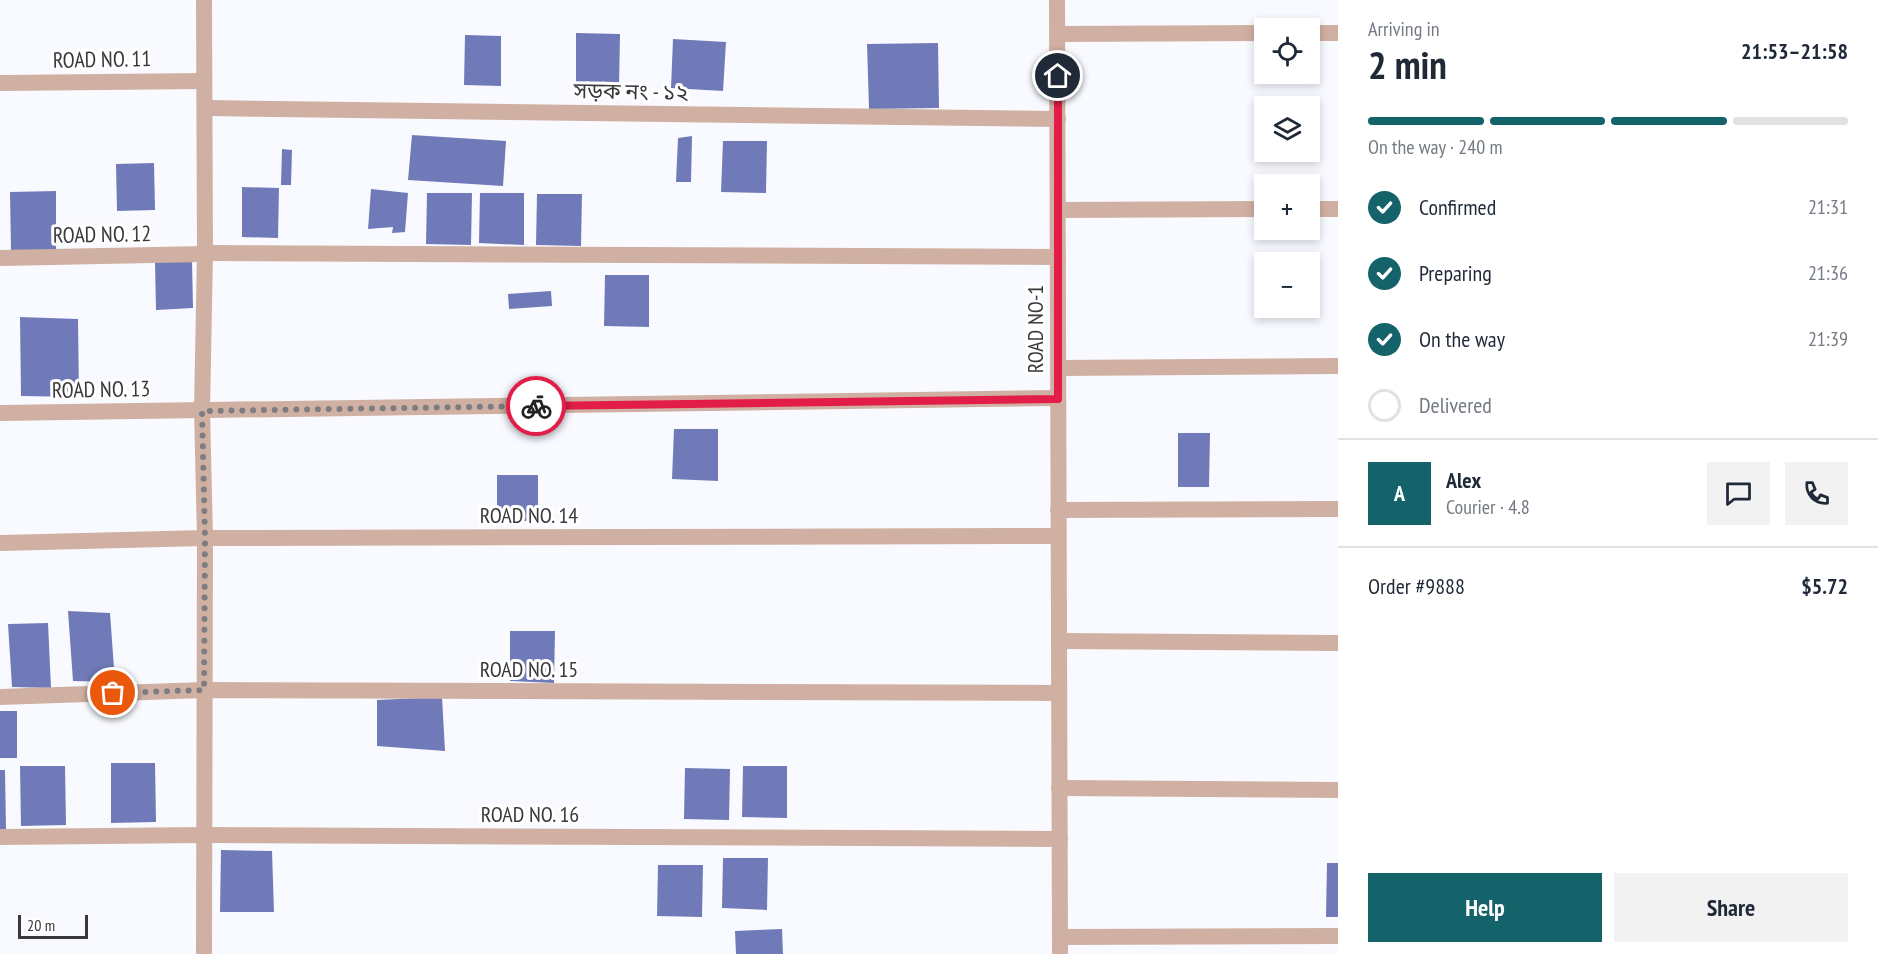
<!DOCTYPE html>
<meta charset="utf-8">
<style>
:root{--surface:#fff;--page:#f2f2f3;--text:#1f2937;--muted:#747a83;--line:#e0e1e3;--accent:#14636a}
body{margin:0;font-family:"PT Sans Narrow","Noto Sans Bengali",sans-serif;background:var(--page);color:var(--text);height:100vh;display:flex;flex-direction:column;font-size:22px;white-space:nowrap}
*{box-sizing:border-box;margin:0}
p{font-size:20px;color:var(--muted)}
.icon{flex:none;width:33px;height:33px;fill:none;stroke:currentColor;stroke-width:2;stroke-linecap:round;stroke-linejoin:round}
.map{position:relative;flex:1;overflow:hidden}
.details{display:flex;flex-direction:column;background:var(--surface);width:540px}
.details>*{flex:none}
.controls{position:absolute;left:1254px;top:18px;display:grid;gap:12px}
.controls a{display:grid;place-items:center;width:66px;height:66px;border-radius:0px;background:var(--surface);box-shadow:0 3px 9px #0003;font-size:30px}
.scale{position:absolute;left:18px;bottom:15px;width:70px;box-sizing:border-box;padding-left:6px;border:3px solid #39393b;border-top:0;font-size:16px;line-height:21px;white-space:nowrap;color:#39393b;-webkit-text-stroke:4px #fff;paint-order:stroke}
.pin{position:absolute;display:grid;place-items:center;width:51px;height:51px;color:#fff;margin:-26px;border:3px solid #fff;border-radius:50%;box-shadow:0 2px 6px #0007}
.courier{position:absolute;display:grid;place-items:center;width:60px;height:60px;margin:-30px;border:4px solid #e11d48;border-radius:50%;background:#fff;color:#222;box-shadow:0 2px 8px #0007}
.headline em{font-style:normal;font-weight:800}
.headline div{display:flex;flex-direction:column-reverse}
.headline{display:flex;align-items:center;justify-content:space-between;height:102px;padding:0 30px}
h1{font-size:39px;font-weight:800;line-height:45px}
.bar{display:grid;grid-template-columns:repeat(4,1fr);gap:9px 6px;align-content:center;height:72px;padding:0 30px}
.bar i{height:8px;border-radius:4px;background:var(--line)}
.bar .current{background:var(--accent)}
.bar p{grid-column:span 4}
.line{display:flex;align-items:center;gap:15px;padding:0 30px;border-top:2px solid var(--line)}
.line div{flex:1}
.round{display:grid;place-items:center;flex:none;width:63px;height:63px;border-radius:0px;background:var(--page)}
ol{padding:0 30px;list-style:none}
li{display:flex;align-items:center;gap:18px;height:66px}
li p{margin-inline-start:auto}
li .icon{padding:6px;border-radius:50%;background:var(--accent);color:#fff;stroke-width:4}
li:last-child{color:var(--muted)}
li i{width:33px;height:33px;border:3px solid var(--line);border-radius:50%}
.cta{display:flex;gap:12px;margin-top:auto;padding:12px 30px}
.cta a{flex:1;height:69px;border-radius:0px;background:var(--accent);color:#fff;font-size:24px;font-weight:800;line-height:69px;text-align:center}
.cta a+a{background:var(--page);color:var(--text)}
main{display:flex;flex:1;min-height:0}
.map>svg:first-child{display:block}
.building{fill:#717ab8}
.lines{fill:none;stroke-linecap:round;stroke-linejoin:round}
.minor{stroke:#d0b0a2;stroke-width:16}
.tertiary{stroke:#d0b0a2;stroke-width:16}
.done{stroke:#7c7d80;stroke-width:6;stroke-dasharray:0 10.8}
.route{stroke:#e11d48;stroke-width:8}
.labels{text-anchor:middle;stroke-width:6;stroke-linejoin:round;paint-order:stroke}
.street-label{font-size:22px;fill:#39393b;stroke:#fff}
</style>
<main>
<div class="map">
<svg width="1338" height="954" viewBox="0 0 1338 954">
<rect width="100%" height="100%" fill="#f9faff"/>
<g class="building">
<polygon points="576,33 620,34 619,88 576,87"/>
<polygon points="465,35 501,36 501,86 464,85"/>
<polygon points="673,39 726,42 723,91 671,88"/>
<polygon points="938,43 939,108 869,109 867,44"/>
<polygon points="412,135 506,141 503,186 408,180"/>
<polygon points="692,136 691,182 676,182 678,138"/>
<polygon points="723,141 767,141 766,193 721,192"/>
<polygon points="282,149 292,150 291,185 281,185"/>
<polygon points="154,163 155,210 117,211 116,164"/>
<polygon points="242,187 279,188 278,238 242,237"/>
<polygon points="371,189 408,193 405,232 392,233 393,227 368,229"/>
<polygon points="56,191 56,250 11,250 10,192"/>
<polygon points="427,193 472,193 471,245 426,244"/>
<polygon points="480,193 524,193 524,245 479,243"/>
<polygon points="537,194 582,194 581,246 536,245"/>
<polygon points="192,261 193,308 156,310 155,262"/>
<polygon points="605,275 649,275 649,327 604,326"/>
<polygon points="551,291 552,306 509,309 508,294"/>
<polygon points="20,317 78,319 79,397 21,396"/>
<polygon points="674,429 718,429 718,481 672,479"/>
<polygon points="1178,433 1210,433 1209,487 1178,487"/>
<rect x="497" y="475" width="41" height="46"/>
<polygon points="68,611 110,613 115,682 73,681"/>
<polygon points="48,623 51,688 12,687 8,624"/>
<polygon points="510,631 555,631 554,683 510,681"/>
<polygon points="442,697 445,751 377,746 377,700"/>
<rect x="0" y="711" width="17" height="47"/>
<polygon points="111,763 155,763 156,822 111,823"/>
<polygon points="20,766 65,766 66,825 21,826"/>
<polygon points="743,766 787,766 787,818 742,817"/>
<polygon points="685,768 730,769 729,820 684,819"/>
<polygon points="0,770 5,770 6,830 0,830"/>
<polygon points="221,850 272,851 274,912 220,912"/>
<polygon points="723,858 768,858 767,910 722,908"/>
<polygon points="1327,863 1338,863 1338,917 1326,917"/>
<polygon points="658,865 703,865 702,917 657,916"/>
<polygon points="782,929 783,954 736,954 735,931"/>
</g>
<g class="lines">
<g class="minor">
<polyline points="204,0 205,253 202,410 205,538 204,954"/>
<polyline points="1310,33 1338,33"/>
<polyline points="1058,34 1264,33"/>
<polyline points="0,83 204,81"/>
<polyline points="205,108 1058,119"/>
<polyline points="1310,209 1338,209"/>
<polyline points="1058,210 1264,209"/>
<polyline points="205,253 1058,257"/>
<polyline points="0,258 205,254"/>
<polyline points="1058,368 1338,366"/>
<polyline points="0,413 1058,398"/>
<polyline points="1058,510 1338,509"/>
<polyline points="0,543 205,538 1058,536"/>
<polyline points="1059,641 1338,643"/>
<polyline points="0,697 204,690 1059,693"/>
<polyline points="1059,788 1338,790"/>
<polyline points="0,837 204,835 1060,839"/>
<polyline points="1060,937 1338,936"/>
</g>
<polyline class="tertiary" points="1057,0 1060,954"/>
</g>
<g class="lines">
<polyline class="done" points="113,693 204,690 205,538 202,411 536,406"/>
<polyline class="route" points="536,406 1058,399 1058,76"/>
</g>
<g class="labels">
<g class="street-label">
<text transform="translate(102 59) rotate(-1)" y="8">ROAD NO. 11</text>
<text transform="translate(631 91) rotate(1)" y="8">সড়ক নং - ১২</text>
<text transform="translate(102 234) rotate(-1)" y="8">ROAD NO. 12</text>
<text transform="translate(1035 329) rotate(-90)" y="8">ROAD NO-1</text>
<text transform="translate(101 389) rotate(-1)" y="8">ROAD NO. 13</text>
<text x="529" y="523">ROAD NO. 14</text>
<text x="529" y="677">ROAD NO. 15</text>
<text x="530" y="822">ROAD NO. 16</text>
</g>
</g>
</svg>
<div class="controls">
<a><svg class="icon" aria-label="locate" viewBox="0 0 24 24"><circle cx="12" cy="12" r="6"/><path d="M12 2v4M12 18v4M2 12h4M18 12h4"/></svg></a>
<a><svg class="icon" aria-label="layers" viewBox="0 0 24 24"><path d="M12 4l9 5-9 5-9-5zM3 14l9 5 9-5"/></svg></a>
<a>+</a>
<a>−</a>
</div>
<div class="scale">20 m</div>
<div class="pin" style="left:113px;top:693px;background:#ea580c"><svg class="icon" aria-label="bag" viewBox="0 0 24 24"><path d="M5 8h14l-1 12H6zM9 8a3 3 0 0 1 6 0"/></svg></div>
<div class="pin" style="left:1058px;top:76px;background:#1f2937"><svg class="icon" aria-label="home" viewBox="0 0 24 24"><path d="M3 11l9-7 9 7M6 9v11h12V9"/></svg></div>
<div class="courier" style="left:536px;top:406px"><svg class="icon" aria-label="bike" viewBox="0 0 24 24"><circle cx="6" cy="16" r="4"/><circle cx="18" cy="16" r="4"/><path d="M6 16l4-8h5l3 8M10 8l3 8H6M13 5h3"/></svg></div>
</div>
<section class="details">
<div class="headline"><div><h1>2 min</h1><p>Arriving in</p></div><em>21:53–21:58</em></div>
<div class="bar"><i class="current"></i><i class="current"></i><i class="current"></i><i></i><p>On the way · 240 m</p></div>
<ol>
<li><svg class="icon" aria-label="check" viewBox="0 0 24 24"><path d="M5 12l5 5 9-10"/></svg>Confirmed<p>21:31</p></li>
<li><svg class="icon" aria-label="check" viewBox="0 0 24 24"><path d="M5 12l5 5 9-10"/></svg>Preparing<p>21:36</p></li>
<li><svg class="icon" aria-label="check" viewBox="0 0 24 24"><path d="M5 12l5 5 9-10"/></svg>On the way<p>21:39</p></li>
<li><i></i>Delivered</li>
</ol>
<div class="line" style="height:108px"><b class="round" style="background:var(--accent);color:#fff">A</b><div><b>Alex</b><p>Courier · 4.8</p></div><a class="round"><svg class="icon" aria-label="chat" viewBox="0 0 24 24"><path d="M4 5h16v11H9l-5 4z"/></svg></a><a class="round"><svg class="icon" aria-label="phone" viewBox="0 0 24 24"><path d="M5 4h4l2 5-3 2q2 4 5 5l2-3 5 2v4C11 20 4 13 5 4z"/></svg></a></div>
<div class="line" style="height:78px"><div>Order #9888</div><b>$5.72</b></div>
<div class="cta"><a>Help</a><a>Share</a></div>
</section>
</main>
